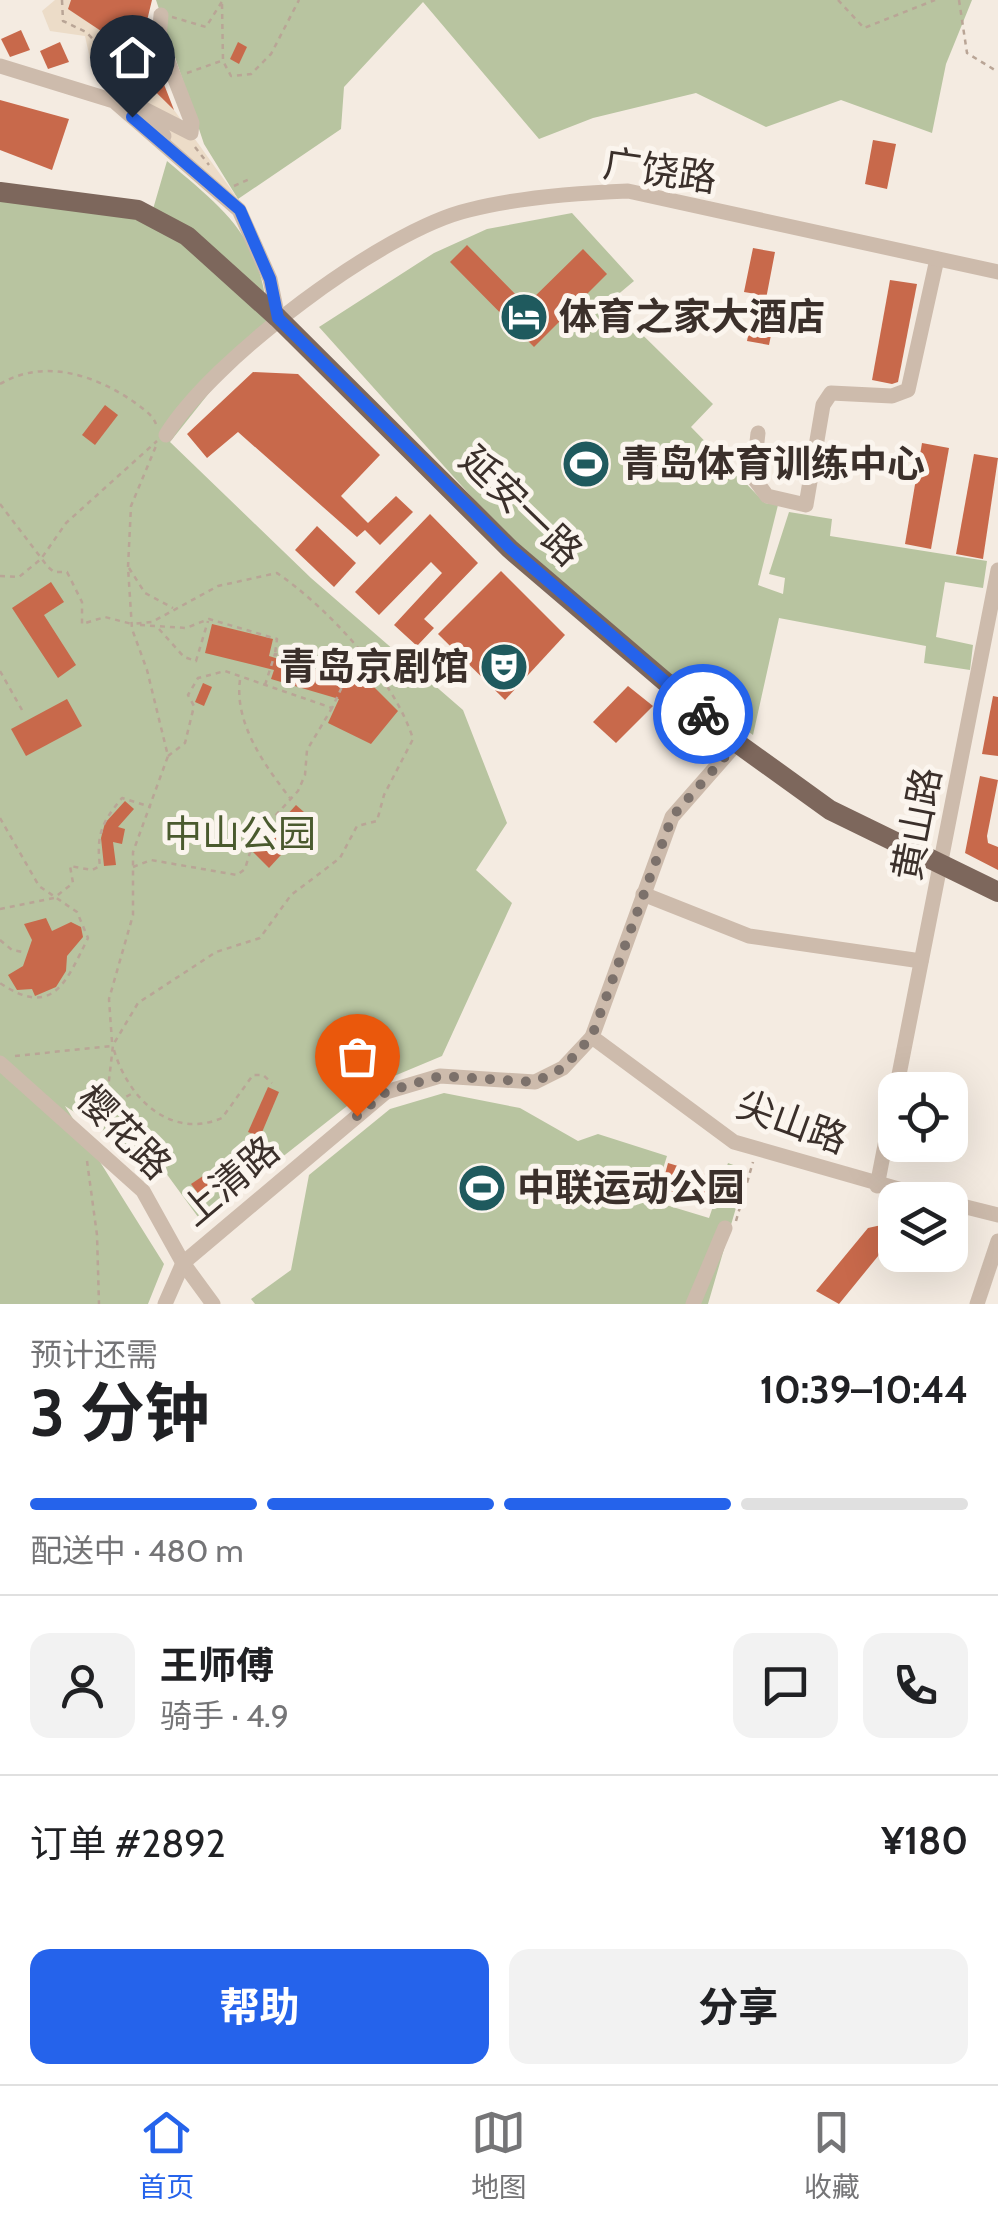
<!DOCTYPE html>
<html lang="zh">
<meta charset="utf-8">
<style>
:root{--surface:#fff;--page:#f2f2f2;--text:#202124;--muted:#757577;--line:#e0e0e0;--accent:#2563eb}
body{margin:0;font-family:Cabin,"Noto Sans SC",sans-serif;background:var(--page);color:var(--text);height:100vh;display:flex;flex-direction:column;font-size:38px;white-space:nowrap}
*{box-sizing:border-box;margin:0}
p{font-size:32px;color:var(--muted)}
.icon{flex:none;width:55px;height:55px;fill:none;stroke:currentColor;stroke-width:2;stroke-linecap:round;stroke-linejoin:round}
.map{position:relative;height:1304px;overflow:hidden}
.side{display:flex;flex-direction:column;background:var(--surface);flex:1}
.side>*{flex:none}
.fabs{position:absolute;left:878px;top:1072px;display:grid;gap:20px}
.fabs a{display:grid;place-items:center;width:90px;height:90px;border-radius:20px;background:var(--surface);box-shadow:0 10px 40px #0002;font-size:50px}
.pin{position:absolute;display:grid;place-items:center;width:85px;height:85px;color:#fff;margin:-102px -42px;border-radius:50% 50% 50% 0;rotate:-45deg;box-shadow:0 0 10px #0007}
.pin .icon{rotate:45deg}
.courier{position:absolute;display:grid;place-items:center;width:100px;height:100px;margin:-50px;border:8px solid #2563eb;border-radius:50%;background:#fff;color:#222;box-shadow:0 2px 12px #0007}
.headline em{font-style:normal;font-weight:700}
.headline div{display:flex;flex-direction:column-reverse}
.headline{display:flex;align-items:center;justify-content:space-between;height:170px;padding:0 30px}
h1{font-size:65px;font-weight:700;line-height:75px}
.bar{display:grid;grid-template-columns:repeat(4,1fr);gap:15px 10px;align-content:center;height:120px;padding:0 30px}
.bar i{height:12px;border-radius:8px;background:var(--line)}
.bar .active{background:var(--accent)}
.bar p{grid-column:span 4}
.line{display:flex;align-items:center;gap:25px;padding:0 30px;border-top:2px solid var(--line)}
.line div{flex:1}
.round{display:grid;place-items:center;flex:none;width:105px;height:105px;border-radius:20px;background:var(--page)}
.button{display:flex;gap:20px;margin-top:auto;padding:20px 30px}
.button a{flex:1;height:115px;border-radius:20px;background:var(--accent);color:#fff;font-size:40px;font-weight:700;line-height:115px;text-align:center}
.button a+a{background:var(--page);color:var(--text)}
.menu{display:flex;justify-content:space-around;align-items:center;height:140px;border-top:2px solid var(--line);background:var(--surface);font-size:28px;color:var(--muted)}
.menu a{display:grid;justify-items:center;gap:5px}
.menu .active{color:var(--accent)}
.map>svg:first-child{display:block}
.green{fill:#b8c4a0}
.plaza{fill:#ecdcc8}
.building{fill:#c8694b}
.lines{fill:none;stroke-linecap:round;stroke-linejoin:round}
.path{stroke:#b9a596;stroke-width:2.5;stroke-dasharray:5 5;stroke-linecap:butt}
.minor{stroke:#cdbbac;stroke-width:15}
.major{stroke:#7d675c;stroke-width:20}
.done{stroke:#7c716b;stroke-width:10;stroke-dasharray:0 18}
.route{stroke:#2563eb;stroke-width:12}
.labels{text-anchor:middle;stroke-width:10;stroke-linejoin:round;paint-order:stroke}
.street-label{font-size:38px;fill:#3b302b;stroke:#fbf5ee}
.poi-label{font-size:38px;font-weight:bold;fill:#3b302b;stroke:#fbf5ee;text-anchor:start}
.park-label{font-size:38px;fill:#4a5a2e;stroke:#fbf5ee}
</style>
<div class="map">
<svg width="998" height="1304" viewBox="0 0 998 1304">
<rect width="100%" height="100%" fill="#f4ebe1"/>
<g class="green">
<polygon points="156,0 972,0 946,64 932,133 841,100 766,127 696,93 593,118 539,139 423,2 344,87 341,129 238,199 204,144"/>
<path d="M167,161C226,211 261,236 268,319L170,442L311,578L463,710L507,823L476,870L512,903L442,1056L375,1084L201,1221L163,1169L65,1106L164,1264L148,1304H0V186L151,216Z"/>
<polygon points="572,213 634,281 609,302 713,404 691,427 765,503 778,505 758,585 783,594 785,578 769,574 789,512 832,519 830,536 987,561 983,588 945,582 936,637 973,645 970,670 924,663 926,646 779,618 753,735 638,651 514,544 319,327 434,253 487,229"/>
<polygon points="444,1093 520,1108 578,1141 598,1134 667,1156 653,1201 709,1218 728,1163 747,1170 708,1304 255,1304 251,1299 291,1270 309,1175 390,1109"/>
</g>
<polygon class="plaza" points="55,0 71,0 69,9 107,35 114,51 174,110 238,199 239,210 114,101 93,72 85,36 50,31 42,11"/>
<g class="building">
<polygon points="71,0 152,0 144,33 174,110 114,51 107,35 68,9"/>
<polygon points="21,30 30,50 10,57 1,39"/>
<polygon points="60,42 69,62 48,69 40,51"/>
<polygon points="238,42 247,47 239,64 230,59"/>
<polygon points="0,100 69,119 52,170 0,150"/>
<polygon points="873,140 896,144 887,189 865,184"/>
<polygon points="467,245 526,305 583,249 607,274 534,347 450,262"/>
<polygon points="753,248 775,252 766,299 778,301 769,345 747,341 756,294 744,292"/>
<polygon points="890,280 917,284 898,382 892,384 872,380"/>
<polygon points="253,372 298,374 380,455 341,496 368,523 396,496 413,512 380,545 365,530 357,537 238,432 207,458 187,434"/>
<polygon points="105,405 118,415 95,445 82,435"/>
<polygon points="922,443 949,448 931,549 905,544"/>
<polygon points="974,454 998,458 983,559 956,554"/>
<polygon points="430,514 478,563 424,619 434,628 417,646 394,625 442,573 431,562 379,615 355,592"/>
<polygon points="317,526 356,563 334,587 295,550"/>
<polygon points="501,571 565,635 505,700 438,634"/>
<polygon points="51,582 64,602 44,615 76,665 58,678 12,608"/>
<polygon points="212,624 273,639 269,656 348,680 354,667 398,711 371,744 328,723 339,699 271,679 274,670 205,653"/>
<polygon points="203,683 212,687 204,706 195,702"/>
<polygon points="628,686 653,706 616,743 593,722"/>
<polygon points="993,696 998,697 998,756 982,754"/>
<polygon points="67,699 82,726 26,756 11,729"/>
<polygon points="980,776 998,780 987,836 988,843 998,847 998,870 965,853"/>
<polygon points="125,801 134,809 118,827 125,829 122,844 113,842 116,865 104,866 101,838 105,823"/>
<polygon points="296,805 313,820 269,868 253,852"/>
<polygon points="46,918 52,931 71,922 81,927 83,937 67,956 66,971 56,987 35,996 32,989 17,990 8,975 23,966 32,940 24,924"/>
<polygon points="268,1087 279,1092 260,1137 248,1132"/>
<polygon points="668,1163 715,1177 708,1202 661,1189"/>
<polygon points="206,1174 217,1190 203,1200 191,1184"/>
<polygon points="895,1222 895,1247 883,1250 839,1304 816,1291 868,1228"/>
</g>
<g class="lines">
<g class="path">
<polyline points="62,0 63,21 86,32 150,97"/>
<polyline points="838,0 864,28 935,0"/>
<polyline points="959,0 967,53 998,72"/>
<polyline points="222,4 223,61 231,76 251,74 271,54 299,0"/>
<polyline points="172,17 206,27 223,0"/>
<polyline points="187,73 221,61"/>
<polyline points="195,147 209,165"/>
<polyline points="234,186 252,178"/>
<path d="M0,384C44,358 95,375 134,402C143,409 152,414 156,424"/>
<polyline points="0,504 48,567 54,572 67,572 82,602 82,624 105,617 132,624"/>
<polyline points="129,568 145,593 173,608"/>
<polyline points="0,576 19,577 41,559 66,523 157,441"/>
<polyline points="140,625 186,628 209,619 277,639 275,654"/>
<polyline points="159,629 184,657 196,661 208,621"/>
<polyline points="0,671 22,710"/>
<path d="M240,680C234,723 265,766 290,798"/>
<polyline points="265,685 275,654 346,675"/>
<polyline points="168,756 185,743 194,706 188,695 198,678 225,671 332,708 351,668"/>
<path d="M0,818L39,886L77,912L88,938C66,982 53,1019 0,983"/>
<polyline points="133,867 151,860 237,875 245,869 254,839 298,791 305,775 307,750 332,708"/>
<path d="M0,909L54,898L73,883L70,866L92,870L100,866C96,835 102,822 122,798L151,807"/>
<polyline points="0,940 12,950 23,952"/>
<polyline points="112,1042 109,999 133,915 133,852 168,756 147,670 132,629 128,567 131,506 156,446"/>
<path d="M114,1050C128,1098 170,1140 222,1118L253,1075H263L272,1083"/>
<polyline points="15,1056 111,1046"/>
<polyline points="100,1111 133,1093"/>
<path d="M94,1129L108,1089L113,1045L138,1003L216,952L260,938L291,895L340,858L357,826L377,821L384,795L413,739C395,680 328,608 277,573L218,586L152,622L131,624"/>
<polyline points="87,1161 97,1235 99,1304"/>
<polyline points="736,1221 753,1162"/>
</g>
<g class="minor">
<polyline points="161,15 159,38 192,123 191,133 144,109 164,136"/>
<polyline points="0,66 114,101 239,210 270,279 278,318"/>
<polyline points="758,433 753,477 767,496 806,505 823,405 831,393 892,396 908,390 937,259"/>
<path d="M166,435C212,360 383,230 469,210C520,197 576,193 628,191L998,272"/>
<polyline points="643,894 749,936 921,961"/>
<polyline points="592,1037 734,1142 937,1200"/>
<polyline points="0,1063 143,1191 183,1263 213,1304"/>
<polyline points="896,1090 998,570"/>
<polyline points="877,1186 895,1094"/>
<polyline points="950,1203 998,1215"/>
<polyline points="165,1304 183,1263 386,1092 440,1076 535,1082 563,1068 592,1037 672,817 737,743"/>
<polyline points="693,1304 725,1228"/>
<polyline points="977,1304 998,1241"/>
</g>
<polyline class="major" points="0,192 138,210 187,236 278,318 510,549 737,743 830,810 998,892"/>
</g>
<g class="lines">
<polyline class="done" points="357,1116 386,1092 440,1076 535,1082 563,1068 592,1036 672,817 737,743 703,714"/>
<polyline class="route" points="132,117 240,210 270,279 278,318 510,548 703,714"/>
</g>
<defs>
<g id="hotel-disc" transform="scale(2.5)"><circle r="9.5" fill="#1f5a5e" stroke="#fbf5ee"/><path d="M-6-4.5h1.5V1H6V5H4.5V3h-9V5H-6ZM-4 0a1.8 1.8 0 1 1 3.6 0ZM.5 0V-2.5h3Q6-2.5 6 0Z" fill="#fff"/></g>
<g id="stadium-disc" transform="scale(2.5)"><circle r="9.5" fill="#1f5a5e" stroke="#fbf5ee"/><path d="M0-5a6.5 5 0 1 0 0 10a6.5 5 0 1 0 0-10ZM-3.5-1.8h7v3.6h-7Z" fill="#fff"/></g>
<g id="theatre-disc" transform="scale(2.5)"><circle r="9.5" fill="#1f5a5e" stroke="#fbf5ee"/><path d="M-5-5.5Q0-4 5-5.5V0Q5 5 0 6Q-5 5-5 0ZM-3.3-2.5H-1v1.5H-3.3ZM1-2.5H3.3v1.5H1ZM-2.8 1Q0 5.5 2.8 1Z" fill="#fff"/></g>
</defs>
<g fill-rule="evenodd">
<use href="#hotel-disc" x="524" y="317"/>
<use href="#stadium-disc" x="586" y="464"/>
<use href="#theatre-disc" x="504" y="667"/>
<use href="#stadium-disc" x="482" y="1188"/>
</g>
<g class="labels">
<g class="street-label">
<text transform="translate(660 171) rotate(8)" y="13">广饶路</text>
<text transform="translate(521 506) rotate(44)" y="13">延安一路</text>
<text transform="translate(917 824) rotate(-79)" y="13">黄山路</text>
<text transform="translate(792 1122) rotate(20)" y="13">尖山路</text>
<text transform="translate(124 1132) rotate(45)" y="13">樱花路</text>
<text transform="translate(230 1181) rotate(-40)" y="13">上清路</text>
</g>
<g class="poi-label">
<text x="559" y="330">体育之家大酒店</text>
<text x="621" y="477">青岛体育训练中心</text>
<text x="469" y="680" text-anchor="end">青岛京剧馆</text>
<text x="517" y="1201">中联运动公园</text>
</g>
<g class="park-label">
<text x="240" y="847">中山公园</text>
</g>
</g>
</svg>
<div class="fabs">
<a><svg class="icon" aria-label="locate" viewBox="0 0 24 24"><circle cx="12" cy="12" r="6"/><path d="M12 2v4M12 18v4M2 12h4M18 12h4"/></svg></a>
<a><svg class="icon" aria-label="layers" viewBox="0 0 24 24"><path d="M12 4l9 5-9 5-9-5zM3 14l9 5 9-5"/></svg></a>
</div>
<div class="pin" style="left:357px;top:1116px;background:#ea580c"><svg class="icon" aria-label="bag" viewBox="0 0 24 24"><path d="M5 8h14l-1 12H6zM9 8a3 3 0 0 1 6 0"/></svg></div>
<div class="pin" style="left:132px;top:117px;background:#1f2937"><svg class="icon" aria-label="home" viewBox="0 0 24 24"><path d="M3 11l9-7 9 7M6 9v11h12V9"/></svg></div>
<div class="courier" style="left:703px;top:714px"><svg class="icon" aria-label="bike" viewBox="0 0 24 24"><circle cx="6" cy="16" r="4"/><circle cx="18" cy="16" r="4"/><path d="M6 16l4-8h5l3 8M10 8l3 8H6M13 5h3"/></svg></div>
</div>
<section class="side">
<div class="headline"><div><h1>3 分钟</h1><p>预计还需</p></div><em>10:39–10:44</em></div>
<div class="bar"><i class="active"></i><i class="active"></i><i class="active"></i><i></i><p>配送中 · 480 m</p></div>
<div class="line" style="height:180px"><a class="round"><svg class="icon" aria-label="person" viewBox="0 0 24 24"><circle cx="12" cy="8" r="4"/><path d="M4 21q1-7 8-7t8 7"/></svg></a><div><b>王师傅</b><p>骑手 · 4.9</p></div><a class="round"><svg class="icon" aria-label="chat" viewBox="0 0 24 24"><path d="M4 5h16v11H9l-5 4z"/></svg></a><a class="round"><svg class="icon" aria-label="phone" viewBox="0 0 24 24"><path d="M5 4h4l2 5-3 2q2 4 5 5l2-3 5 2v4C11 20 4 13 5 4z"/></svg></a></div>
<div class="line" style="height:130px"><div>订单 #2892</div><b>¥180</b></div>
<div class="button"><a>帮助</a><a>分享</a></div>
</section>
<nav class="menu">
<a class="active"><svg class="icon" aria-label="home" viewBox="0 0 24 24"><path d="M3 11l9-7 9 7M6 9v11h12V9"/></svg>首页</a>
<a><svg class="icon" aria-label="map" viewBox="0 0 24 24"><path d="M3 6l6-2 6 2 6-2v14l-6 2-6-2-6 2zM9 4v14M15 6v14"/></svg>地图</a>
<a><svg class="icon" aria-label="saved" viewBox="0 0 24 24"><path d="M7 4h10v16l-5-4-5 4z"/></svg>收藏</a>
</nav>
